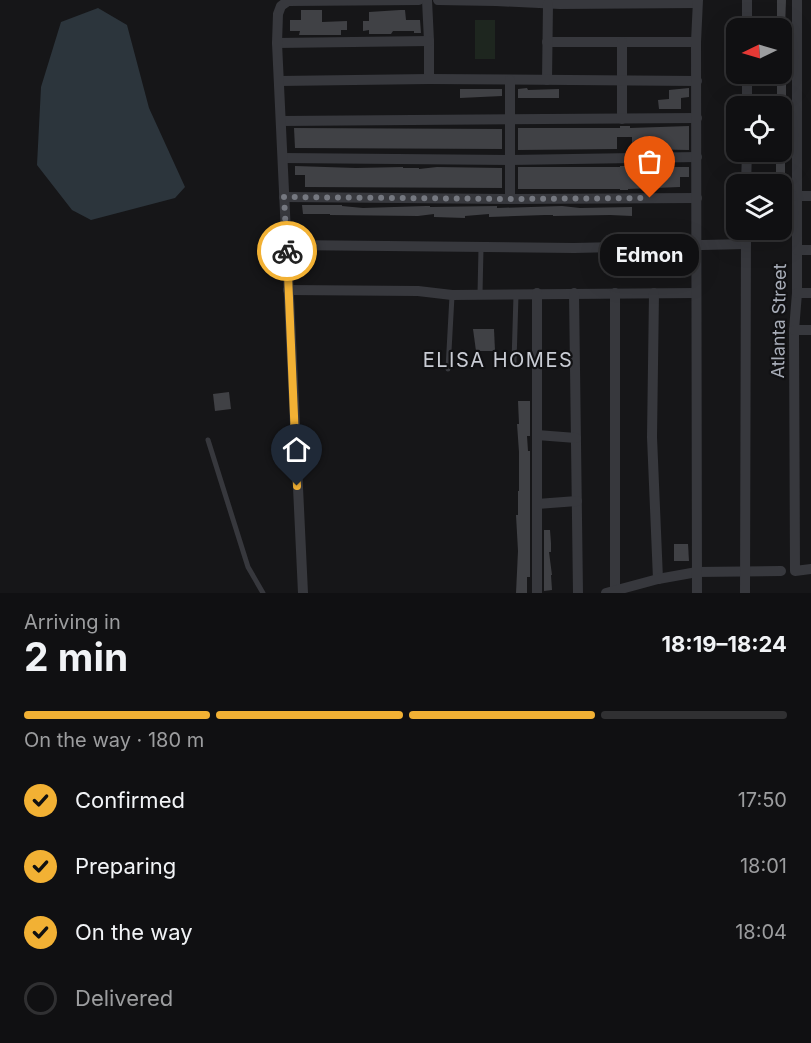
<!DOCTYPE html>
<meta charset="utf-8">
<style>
:root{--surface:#101012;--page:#1e1e20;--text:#f1f3f6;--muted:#9c9d9f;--line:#303032;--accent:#f2b134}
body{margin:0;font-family:Inter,sans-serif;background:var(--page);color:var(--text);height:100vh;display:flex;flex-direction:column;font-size:22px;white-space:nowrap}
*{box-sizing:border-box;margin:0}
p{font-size:20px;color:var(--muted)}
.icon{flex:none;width:33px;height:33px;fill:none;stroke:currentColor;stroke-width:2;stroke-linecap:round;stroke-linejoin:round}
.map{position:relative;height:593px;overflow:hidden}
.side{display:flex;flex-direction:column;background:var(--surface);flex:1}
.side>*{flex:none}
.needle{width:39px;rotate:265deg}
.buttons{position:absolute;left:726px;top:18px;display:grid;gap:12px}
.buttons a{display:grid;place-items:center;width:66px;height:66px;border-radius:12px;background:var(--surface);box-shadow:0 6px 24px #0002,0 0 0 2px var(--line);font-size:30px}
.pin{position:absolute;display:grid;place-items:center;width:51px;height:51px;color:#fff;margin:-62px -26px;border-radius:50% 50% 50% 0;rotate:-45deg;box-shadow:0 0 6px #0007}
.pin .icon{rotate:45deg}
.courier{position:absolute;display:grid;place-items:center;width:60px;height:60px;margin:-30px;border:4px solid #f2b134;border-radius:50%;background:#fff;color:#222;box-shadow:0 2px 8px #0007}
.bubble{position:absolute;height:42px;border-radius:18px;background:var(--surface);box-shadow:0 6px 24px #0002,0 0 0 2px var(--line);font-size:20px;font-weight:700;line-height:42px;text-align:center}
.summary em{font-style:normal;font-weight:700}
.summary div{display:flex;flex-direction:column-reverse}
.summary{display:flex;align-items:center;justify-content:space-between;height:102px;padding:0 24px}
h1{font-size:39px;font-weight:700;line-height:45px}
.bar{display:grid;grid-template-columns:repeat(4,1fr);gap:9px 6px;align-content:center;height:72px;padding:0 24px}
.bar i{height:8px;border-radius:4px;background:var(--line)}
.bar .current{background:var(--accent)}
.bar p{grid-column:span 4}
ol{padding:0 24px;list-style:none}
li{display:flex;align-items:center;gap:18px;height:66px}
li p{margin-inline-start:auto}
li .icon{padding:6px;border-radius:50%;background:var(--accent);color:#111;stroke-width:4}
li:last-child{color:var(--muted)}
li i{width:33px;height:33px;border:3px solid var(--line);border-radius:50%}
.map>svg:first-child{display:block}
.green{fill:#1e261f}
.water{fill:#2c353c}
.building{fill:#404145}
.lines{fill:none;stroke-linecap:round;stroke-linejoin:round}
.lane{stroke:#37383d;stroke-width:5}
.street{stroke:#37383d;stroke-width:10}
.done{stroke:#757880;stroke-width:6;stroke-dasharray:0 10.8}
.route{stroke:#f2b134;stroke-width:8}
.labels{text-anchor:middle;stroke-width:4.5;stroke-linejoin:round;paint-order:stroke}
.street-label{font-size:18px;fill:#a8adb8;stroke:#111113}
.neighbourhood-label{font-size:20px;letter-spacing:1.5px;fill:#c9ccd4;stroke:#111113}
</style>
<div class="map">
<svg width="811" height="593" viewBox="0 0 811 593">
<rect width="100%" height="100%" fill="#161618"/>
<rect class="green" x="475" y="20" width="20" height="39"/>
<polygon class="water" points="98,8 127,25 149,108 185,187 175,198 91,220 72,210 37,165 41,87 61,22"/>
<g class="building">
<polygon points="777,0 786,0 785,28 777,28"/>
<polygon points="301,10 322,10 322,22 347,21 347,30 341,30 341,35 299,35 300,31 290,31 290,20 301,20"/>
<polygon points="400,10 405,10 406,20 420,20 421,33 414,33 414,31 393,31 391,34 369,34 369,30 363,31 363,21 369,21 369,12"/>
<rect x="777" y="74" width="9" height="32"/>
<polygon points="527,88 528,90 559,89 559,98 518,98 518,89"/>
<polygon points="689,88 689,97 681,98 681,109 659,109 658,100 669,99 669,90"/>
<polygon points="460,89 502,89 502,96 460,98"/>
<polygon points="620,126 630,126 630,128 689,126 689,150 632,149 632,137 617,137 617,149 518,150 518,128 620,128"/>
<polygon points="294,128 502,129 502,149 295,148"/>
<rect x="776" y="152" width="9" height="32"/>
<polygon points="295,166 356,168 403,167 403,168 419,168 419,169 437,167 502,168 502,188 305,187 305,175 295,175"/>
<polygon points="620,166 629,166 629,167 689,167 689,177 680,177 680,187 628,189 628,190 620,190 620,189 518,189 518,167 620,167"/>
<polygon points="302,205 342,205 342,206 363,208 426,206 430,206 430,207 497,206 497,208 562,206 580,208 632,207 632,216 610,215 553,216 553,215 545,215 489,217 489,214 465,216 465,218 434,217 434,214 418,216 330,215 330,214 303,214"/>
<polygon points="473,329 494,329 495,351 476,351"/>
<polygon points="229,392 231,409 215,411 213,394"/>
<polygon points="518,401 530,401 530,436 527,436 528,451 530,451 530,577 527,577 527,593 516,593 518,551 516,515 518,515 518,491 519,491 519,452 517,424 519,424"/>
<polygon points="544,530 550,530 551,543 551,552 549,552 552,575 551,575 552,590 544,591"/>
<polygon points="674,544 688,544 689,561 674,561"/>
</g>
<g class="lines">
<g class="lane">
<polyline points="480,294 481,248"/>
<polyline points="514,362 516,295"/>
<polyline points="448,369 452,296"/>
<polyline points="208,440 248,567 263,593"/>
</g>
<g class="street">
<polyline points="427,0 429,41 429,79"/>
<polyline points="438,0 496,1 560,4 697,3"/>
<polyline points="797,0 797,293 794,330 795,571 811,569"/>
<polyline points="747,28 747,0"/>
<polyline points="547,42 696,42"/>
<polyline points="622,42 622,119"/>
<polyline points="277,43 429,41"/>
<polyline points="547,80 548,4"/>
<polyline points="279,81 429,79 697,81"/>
<polyline points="747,106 747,74"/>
<polyline points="281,121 697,118"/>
<polyline points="283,158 510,160 697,157"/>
<polyline points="746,184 747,152"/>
<polyline points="796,196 811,196"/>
<polyline points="284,197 510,199 697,198"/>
<polyline points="510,199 510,80"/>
<polyline points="287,245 574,248 746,244"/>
<polyline points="797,250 811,250"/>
<polyline points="288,290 418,291 452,295 696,293"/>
<polyline points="574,293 578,593"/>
<polyline points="615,293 615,591"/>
<polyline points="654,293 652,437 658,579"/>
<polyline points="797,293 811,293"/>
<polyline points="794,330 811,330"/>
<polyline points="537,435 576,438"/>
<polyline points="537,504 577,501"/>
<polyline points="303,593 277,43 278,14 281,6 288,1 419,0"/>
<polyline points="537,593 537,293"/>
<polyline points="606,593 658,579 697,572 781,571"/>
<polyline points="697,593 696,42 698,0"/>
<polyline points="745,593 746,230"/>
</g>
</g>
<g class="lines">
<polyline class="done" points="287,251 284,197 510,199 650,198"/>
<polyline class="route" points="287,251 297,486"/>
</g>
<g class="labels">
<g class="street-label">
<text transform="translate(779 321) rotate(-89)" y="6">Atlanta Street</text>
</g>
<g class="neighbourhood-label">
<text x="498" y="367">ELISA HOMES</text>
</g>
</g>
</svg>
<div class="buttons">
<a><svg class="needle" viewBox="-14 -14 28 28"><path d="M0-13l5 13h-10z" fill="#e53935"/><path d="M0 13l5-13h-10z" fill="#9c9d9f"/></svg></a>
<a><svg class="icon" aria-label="locate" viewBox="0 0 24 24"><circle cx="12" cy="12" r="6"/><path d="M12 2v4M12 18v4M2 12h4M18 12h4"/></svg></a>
<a><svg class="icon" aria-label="layers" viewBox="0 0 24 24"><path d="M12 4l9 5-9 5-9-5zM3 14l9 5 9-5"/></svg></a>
</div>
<div class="pin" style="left:650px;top:198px;background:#ea580c"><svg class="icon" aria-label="bag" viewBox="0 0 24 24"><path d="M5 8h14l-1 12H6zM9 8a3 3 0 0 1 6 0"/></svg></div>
<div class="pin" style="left:297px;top:486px;background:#1f2937"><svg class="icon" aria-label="home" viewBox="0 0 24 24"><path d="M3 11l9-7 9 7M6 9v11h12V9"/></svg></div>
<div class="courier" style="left:287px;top:251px"><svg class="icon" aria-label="bike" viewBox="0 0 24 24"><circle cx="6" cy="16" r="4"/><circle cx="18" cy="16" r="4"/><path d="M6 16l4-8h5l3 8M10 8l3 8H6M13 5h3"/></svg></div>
<div class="bubble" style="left:600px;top:234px;width:99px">Edmon</div>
</div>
<section class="side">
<div class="summary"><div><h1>2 min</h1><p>Arriving in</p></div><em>18:19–18:24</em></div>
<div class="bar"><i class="current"></i><i class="current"></i><i class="current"></i><i></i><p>On the way · 180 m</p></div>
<ol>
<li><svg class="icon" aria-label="check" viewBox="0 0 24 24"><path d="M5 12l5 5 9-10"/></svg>Confirmed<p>17:50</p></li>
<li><svg class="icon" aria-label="check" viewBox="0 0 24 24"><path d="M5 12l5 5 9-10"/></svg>Preparing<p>18:01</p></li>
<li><svg class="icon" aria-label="check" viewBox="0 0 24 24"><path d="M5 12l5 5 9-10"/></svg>On the way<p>18:04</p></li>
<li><i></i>Delivered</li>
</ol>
</section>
